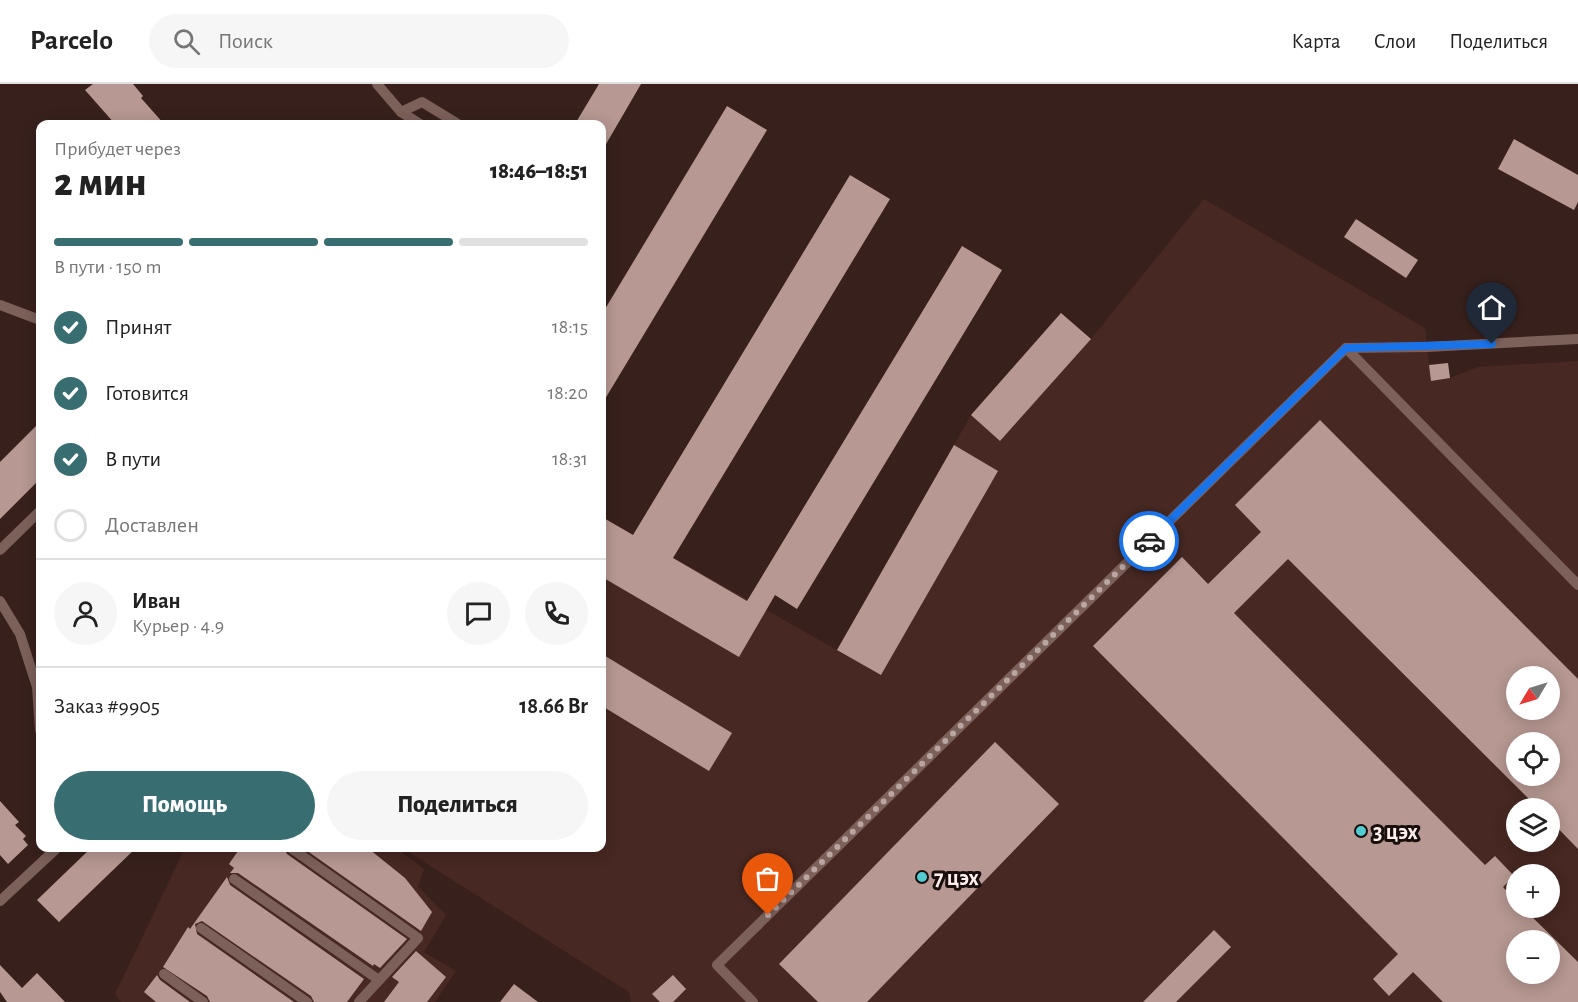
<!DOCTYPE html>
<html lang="ru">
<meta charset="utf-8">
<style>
:root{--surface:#fff;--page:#f6f6f6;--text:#222;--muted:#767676;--line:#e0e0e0;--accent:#386e71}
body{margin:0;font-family:"Alegreya Sans",sans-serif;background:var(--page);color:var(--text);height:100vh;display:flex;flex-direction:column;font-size:22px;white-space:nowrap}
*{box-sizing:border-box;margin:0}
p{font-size:20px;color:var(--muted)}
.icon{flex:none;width:33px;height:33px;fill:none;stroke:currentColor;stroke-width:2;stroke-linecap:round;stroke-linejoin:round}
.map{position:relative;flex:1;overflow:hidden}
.sheet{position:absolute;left:36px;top:36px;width:570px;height:732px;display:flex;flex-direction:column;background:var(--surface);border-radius:12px;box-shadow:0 3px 15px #0003}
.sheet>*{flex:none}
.needle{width:39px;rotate:232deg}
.tools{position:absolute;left:1506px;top:582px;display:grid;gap:12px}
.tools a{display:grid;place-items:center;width:54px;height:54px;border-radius:50%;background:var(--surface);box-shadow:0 3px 15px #0003;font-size:30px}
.pin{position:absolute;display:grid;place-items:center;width:51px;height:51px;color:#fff;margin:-62px -26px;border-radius:50% 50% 50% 0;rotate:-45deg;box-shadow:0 0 6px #0007}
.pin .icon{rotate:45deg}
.courier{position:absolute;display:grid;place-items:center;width:60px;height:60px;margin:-30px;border:4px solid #1a73e8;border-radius:50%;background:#fff;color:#222;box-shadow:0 2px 8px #0007}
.summary em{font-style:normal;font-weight:800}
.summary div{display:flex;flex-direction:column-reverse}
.summary{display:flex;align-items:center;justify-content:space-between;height:102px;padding:0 18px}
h1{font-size:39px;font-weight:800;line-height:45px}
.bar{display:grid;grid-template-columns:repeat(4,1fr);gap:9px 6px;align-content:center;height:72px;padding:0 18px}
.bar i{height:8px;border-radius:4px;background:var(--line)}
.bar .current{background:var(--accent)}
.bar p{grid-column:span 4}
.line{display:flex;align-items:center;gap:15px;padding:0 18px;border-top:2px solid var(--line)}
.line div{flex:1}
.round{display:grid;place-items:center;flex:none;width:63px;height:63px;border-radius:32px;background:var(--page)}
ol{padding:0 18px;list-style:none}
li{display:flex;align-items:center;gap:18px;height:66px}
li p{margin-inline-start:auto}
li .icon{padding:6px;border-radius:50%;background:var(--accent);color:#fff;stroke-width:4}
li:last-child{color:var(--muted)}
li i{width:33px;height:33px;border:3px solid var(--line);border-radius:50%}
.button{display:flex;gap:12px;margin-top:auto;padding:12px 18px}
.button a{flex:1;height:69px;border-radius:36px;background:var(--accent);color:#fff;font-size:24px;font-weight:800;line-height:69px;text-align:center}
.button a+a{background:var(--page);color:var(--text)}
header{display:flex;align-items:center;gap:36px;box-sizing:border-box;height:84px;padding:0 30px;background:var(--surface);border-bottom:2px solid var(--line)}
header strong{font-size:28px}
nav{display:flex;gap:33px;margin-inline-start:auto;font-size:21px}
.search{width:420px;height:54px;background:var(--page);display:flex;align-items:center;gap:15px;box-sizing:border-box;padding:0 21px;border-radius:33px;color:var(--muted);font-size:22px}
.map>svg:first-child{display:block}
.built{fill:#472822;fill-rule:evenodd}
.building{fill:#b79892;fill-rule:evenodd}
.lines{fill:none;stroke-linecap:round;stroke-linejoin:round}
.lane{stroke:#7c605a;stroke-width:10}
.done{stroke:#b9a6a3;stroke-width:6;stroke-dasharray:0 10.8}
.route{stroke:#1a73e8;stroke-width:8}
.poi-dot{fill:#52ccd1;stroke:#180e0b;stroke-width:2}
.labels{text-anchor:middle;stroke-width:6;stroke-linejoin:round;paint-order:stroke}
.poi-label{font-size:22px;font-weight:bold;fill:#ffeeeb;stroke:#180e0b;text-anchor:start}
</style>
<header>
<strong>Parcelo</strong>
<div class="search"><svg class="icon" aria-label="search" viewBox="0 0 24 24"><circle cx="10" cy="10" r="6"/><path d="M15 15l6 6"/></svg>Поиск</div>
<nav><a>Карта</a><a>Слои</a><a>Поделиться</a></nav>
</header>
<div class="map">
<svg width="1578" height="918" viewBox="0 0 1578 918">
<rect width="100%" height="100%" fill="#38211c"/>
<g class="built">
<path d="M1204,115L1425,244L1431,297L1450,294L1478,283L1578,277V918H631L629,908L402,764H602V433L837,566L971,331L1061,229L1091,255ZM1516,592H1550V626H1516ZM1516,658H1550V692H1516ZM1516,724H1550V758H1516ZM1516,790H1550V824H1516ZM1516,856H1550V890H1516Z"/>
<polygon points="185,764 396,764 424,785 418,803 446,831 424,868 456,887 435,918 121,918 115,910"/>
</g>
<g class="building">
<polygon points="93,0 133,0 143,12 141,14 164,40 115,40 85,6"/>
<polygon points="599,0 641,0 602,67 602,40 575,40"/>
<polygon points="727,22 767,46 602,320 602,230"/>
<polygon points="1514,55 1578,91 1578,118 1574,126 1498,85"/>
<polygon points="850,91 890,115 673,474 747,517 962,162 1002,186 797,525 775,511 739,573 602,493 602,433 633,451"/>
<polygon points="1356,135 1418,176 1406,194 1344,153"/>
<polygon points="1061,229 1091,255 1000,357 971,331"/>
<polygon points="1448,279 1450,294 1431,297 1429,281"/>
<path d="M1320,336L1578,595V765L1550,736V724H1538L1288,475L1234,529L1485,781L1495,772L1514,792L1503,803L1516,817V824H1523L1578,878V918H1443L1413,888L1389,912L1373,895L1398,870L1093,562L1182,473L1208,500L1261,448L1235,421ZM1516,592H1550V626H1516ZM1516,658H1550V692H1516ZM1516,856H1550V890H1516Z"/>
<polygon points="40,338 40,395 0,435 0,378"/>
<polygon points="954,361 998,387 881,591 837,566"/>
<polygon points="602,570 732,649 709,687 602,622"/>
<polygon points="995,658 1059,720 867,918 818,918 779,880"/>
<polygon points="0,717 19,738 15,741 26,752 23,755 28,761 8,780 0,771"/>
<polygon points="91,764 136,764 59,838 37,816"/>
<polygon points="240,764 284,764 287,770 407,855 380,884 374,880 373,882 238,789 230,789 234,784 229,780"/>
<polygon points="303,764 369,765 405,794 432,828 421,847"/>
<polygon points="227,793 230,801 364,895 347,918 314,918 311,912 202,837 195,840 197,850 294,918 210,918 207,912 163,883 188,843 190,845"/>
<polygon points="1214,846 1231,863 1176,918 1143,918"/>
<polygon points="416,867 446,893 427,918 384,918 399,898 392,893"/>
<polygon points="0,881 22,904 37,889 65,918 7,918 0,908"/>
<polygon points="157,891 160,896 190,918 156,918 144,908"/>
<polygon points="673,891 686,905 673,918 660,918 652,910"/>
<polygon points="514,900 538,918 500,918"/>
</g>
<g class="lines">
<g class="lane">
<polyline points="377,0 401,28 420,40"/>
<polyline points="401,28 422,18 458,40"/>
<polyline points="0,221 40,236"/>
<polyline points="1346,264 1578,501"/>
<polyline points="0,466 40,427"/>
<polyline points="0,517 20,550 37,603 40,646"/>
<polyline points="291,764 418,854 359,918"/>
<polyline points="234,795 379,896"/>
<polyline points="0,817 57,764"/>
<polyline points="201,844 307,918"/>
<polyline points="164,890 203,918"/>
<polyline points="753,918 717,881 1346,264 1427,263 1578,255"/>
</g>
</g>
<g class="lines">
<polyline class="done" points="768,831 1149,457"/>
<polyline class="route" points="1149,457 1346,264 1492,260"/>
</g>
<g class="poi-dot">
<circle cx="1361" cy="747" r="6"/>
<circle cx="922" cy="793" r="6"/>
</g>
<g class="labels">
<g class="poi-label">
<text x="1373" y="755">3 цэх</text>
<text x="934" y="801">7 цэх</text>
</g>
</g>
</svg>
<div class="tools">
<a><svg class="needle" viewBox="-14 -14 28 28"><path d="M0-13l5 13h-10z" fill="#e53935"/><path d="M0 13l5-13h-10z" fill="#767676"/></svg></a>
<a><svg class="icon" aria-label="locate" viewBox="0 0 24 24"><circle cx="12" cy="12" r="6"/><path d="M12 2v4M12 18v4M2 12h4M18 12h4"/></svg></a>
<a><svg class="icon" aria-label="layers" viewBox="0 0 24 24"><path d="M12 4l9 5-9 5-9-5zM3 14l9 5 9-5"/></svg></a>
<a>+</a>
<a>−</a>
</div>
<div class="pin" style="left:768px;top:831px;background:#ea580c"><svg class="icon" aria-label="bag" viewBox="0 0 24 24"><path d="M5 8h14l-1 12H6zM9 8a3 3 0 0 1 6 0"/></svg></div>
<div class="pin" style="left:1492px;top:260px;background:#1f2937"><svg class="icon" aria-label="home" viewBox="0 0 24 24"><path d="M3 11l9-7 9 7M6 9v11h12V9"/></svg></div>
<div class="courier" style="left:1149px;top:457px"><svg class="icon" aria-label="car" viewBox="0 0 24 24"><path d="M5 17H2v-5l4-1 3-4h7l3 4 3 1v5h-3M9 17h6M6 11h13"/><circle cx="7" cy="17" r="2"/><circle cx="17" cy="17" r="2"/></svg></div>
<section class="sheet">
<div class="summary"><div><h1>2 мин</h1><p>Прибудет через</p></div><em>18:46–18:51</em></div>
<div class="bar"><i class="current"></i><i class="current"></i><i class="current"></i><i></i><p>В пути · 150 m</p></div>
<ol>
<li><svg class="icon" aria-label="check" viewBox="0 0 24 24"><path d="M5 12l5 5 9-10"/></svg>Принят<p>18:15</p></li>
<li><svg class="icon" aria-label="check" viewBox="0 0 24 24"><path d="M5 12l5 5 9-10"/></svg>Готовится<p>18:20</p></li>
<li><svg class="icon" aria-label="check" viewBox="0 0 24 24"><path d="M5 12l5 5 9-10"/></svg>В пути<p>18:31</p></li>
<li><i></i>Доставлен</li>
</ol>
<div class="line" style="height:108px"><a class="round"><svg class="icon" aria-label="person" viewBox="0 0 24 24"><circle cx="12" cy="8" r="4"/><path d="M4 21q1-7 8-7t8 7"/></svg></a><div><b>Иван</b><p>Курьер · 4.9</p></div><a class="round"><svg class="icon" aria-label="chat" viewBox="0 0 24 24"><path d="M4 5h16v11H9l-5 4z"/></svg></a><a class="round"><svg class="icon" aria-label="phone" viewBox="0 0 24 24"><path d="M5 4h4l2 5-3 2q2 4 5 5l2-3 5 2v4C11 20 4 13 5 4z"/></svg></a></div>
<div class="line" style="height:78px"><div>Заказ #9905</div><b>18.66 Br</b></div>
<div class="button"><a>Помощь</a><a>Поделиться</a></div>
</section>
</div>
